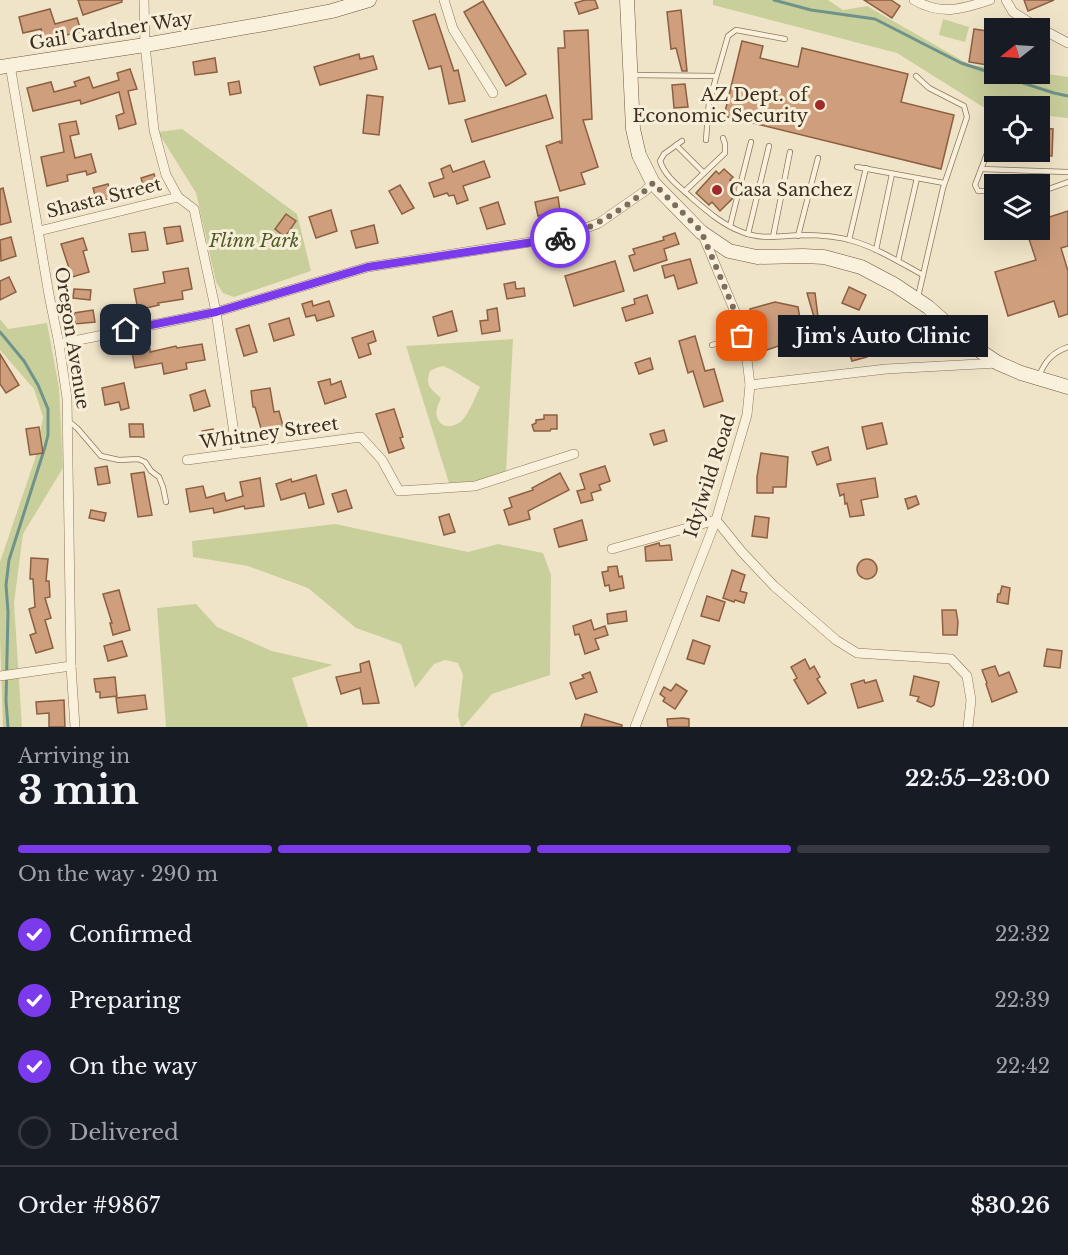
<!DOCTYPE html>
<meta charset="utf-8">
<style>
:root{--surface:#171b24;--page:#242831;--text:#f1f3f6;--muted:#9ea1a6;--line:#363941;--accent:#7c3aed}
body{margin:0;font-family:"Libre Baskerville",serif;background:var(--page);color:var(--text);height:100vh;display:flex;flex-direction:column;font-size:22px;white-space:nowrap}
*{box-sizing:border-box;margin:0}
p{font-size:20px;color:var(--muted)}
.icon{flex:none;width:33px;height:33px;fill:none;stroke:currentColor;stroke-width:2;stroke-linecap:round;stroke-linejoin:round}
.map{position:relative;height:727px;overflow:hidden}
.panel{display:flex;flex-direction:column;background:var(--surface);flex:1}
.panel>*{flex:none}
.needle{width:39px;rotate:253deg}
.fabs{position:absolute;left:984px;top:18px;display:grid;gap:12px}
.fabs a{display:grid;place-items:center;width:66px;height:66px;border-radius:0px;background:var(--surface);box-shadow:0 6px 24px #0002;font-size:30px}
.pin{position:absolute;display:grid;place-items:center;width:51px;height:51px;color:#fff;margin:-26px;border-radius:12px;box-shadow:0 3px 9px #0006}
.courier{position:absolute;display:grid;place-items:center;width:60px;height:60px;margin:-30px;border:4px solid #7c3aed;border-radius:50%;background:#fff;color:#222;box-shadow:0 2px 8px #0007}
.bubble{position:absolute;height:42px;border-radius:0px;background:var(--surface);box-shadow:0 6px 24px #0002;font-size:20px;font-weight:700;line-height:42px;text-align:center}
.summary em{font-style:normal;font-weight:700}
.summary div{display:flex;flex-direction:column-reverse}
.summary{display:flex;align-items:center;justify-content:space-between;height:102px;padding:0 18px}
h1{font-size:39px;font-weight:700;line-height:45px}
.bar{display:grid;grid-template-columns:repeat(4,1fr);gap:9px 6px;align-content:center;height:72px;padding:0 18px}
.bar i{height:8px;border-radius:4px;background:var(--line)}
.bar .current{background:var(--accent)}
.bar p{grid-column:span 4}
.line{display:flex;align-items:center;gap:15px;padding:0 18px;border-top:2px solid var(--line)}
.line div{flex:1}
ol{padding:0 18px;list-style:none}
li{display:flex;align-items:center;gap:18px;height:66px}
li p{margin-inline-start:auto}
li .icon{padding:6px;border-radius:50%;background:var(--accent);color:#fff;stroke-width:4}
li:last-child{color:var(--muted)}
li i{width:33px;height:33px;border:3px solid var(--line);border-radius:50%}
.map>svg:first-child{display:block}
.green{fill:#c9cf9b;fill-rule:evenodd}
.lines{fill:none;stroke-linecap:round;stroke-linejoin:round}
.stream{stroke:#6f938a;stroke-width:3}
.building{fill:#cf9f7d;stroke:#8d5f41;stroke-width:1.5}
.lane-casing{stroke:#8d765c;stroke-width:6}
.street-casing{stroke:#8d765c;stroke-width:10}
.secondary-casing{stroke:#6f573f;stroke-width:15}
.lane{stroke:#faf1dc;stroke-width:4.5}
.street{stroke:#faf1dc;stroke-width:9}
.secondary{stroke:#faf1dc;stroke-width:14}
.done{stroke:#7c6e5b;stroke-width:6;stroke-dasharray:0 10.8}
.route{stroke:#7c3aed;stroke-width:8}
.poi-dot{fill:#9e2a2b;stroke:#f7eed8;stroke-width:2}
.labels{text-anchor:middle;stroke-width:6;stroke-linejoin:round;paint-order:stroke}
.street-label{font-size:18px;fill:#3d2e20;stroke:#f7eed8}
.poi-label{font-size:18px;fill:#3d2e20;stroke:#f7eed8;text-anchor:end}
.park-label{font-size:18px;font-style:italic;fill:#4d5a26;stroke:#f7eed8}
</style>
<div class="map">
<svg width="1068" height="727" viewBox="0 0 1068 727">
<rect width="100%" height="100%" fill="#f0e4c8"/>
<g class="green">
<polygon points="713,0 828,0 843,10 867,6 970,65 994,68 994,74 1040,73 1068,77 1068,118 1040,115 1040,106 994,106 994,112 991,112 897,53 713,5"/>
<polygon points="943,19 969,27 965,42 939,35"/>
<polygon points="182,129 297,214 311,271 234,297 223,293 216,282 196,193 158,132"/>
<polygon points="0,319 8,329 47,323 59,388 63,468 23,534 14,603 22,727 3,727 0,639 0,562 35,459 43,417 34,389 0,350"/>
<path d="M513,339L506,472L471,482L449,483L406,346ZM443,366L452,370L480,387C475,397 471,409 464,418C458,427 441,431 437,417C435,411 439,403 441,398C430,388 425,386 430,371L436,368Z"/>
<polygon points="335,524 468,552 498,544 543,553 551,575 550,675 492,694 463,727 461,727 458,716 463,675 458,663 445,660 434,664 415,688 401,644 356,628 308,588 248,566 193,557 192,541"/>
<polygon points="196,604 217,627 272,651 333,665 292,678 308,727 166,727 157,608"/>
</g>
<g class="lines">
<g class="stream">
<polyline points="774,0 811,10 875,19 961,63 1054,93 1068,96"/>
<polyline points="0,332 24,361 38,385 48,409 48,435 45,447 9,560 6,585 8,612 6,701 8,727"/>
</g>
</g>
<g class="building">
<polygon points="78,0 122,0 122,2 83,15"/>
<polygon points="585,0 595,0 598,8 579,14 575,3"/>
<polygon points="864,0 891,0 900,6 892,18"/>
<polygon points="1024,0 1054,0 1028,11"/>
<polygon points="483,1 526,74 506,86 464,12"/>
<polygon points="50,9 55,24 77,18 81,31 63,36 62,33 44,39 41,29 23,33 19,17"/>
<polygon points="681,10 687,71 682,71 676,48 671,49 667,12"/>
<polygon points="435,14 454,71 458,70 465,101 449,104 441,66 429,69 413,21"/>
<polygon points="974,29 994,32 994,66 969,62"/>
<polygon points="588,30 592,119 583,120 598,167 581,173 585,184 560,191 546,146 560,141 560,143 562,143 558,48 565,48 564,31"/>
<polygon points="742,41 763,46 760,58 798,67 802,48 908,74 901,102 954,115 941,169 724,116"/>
<polygon points="1040,41 1049,42 1045,75 1040,75"/>
<polygon points="359,54 360,59 373,56 377,69 320,85 314,67"/>
<polygon points="215,58 217,72 195,75 193,62"/>
<polygon points="130,69 137,89 128,91 136,124 119,129 116,116 124,113 119,92 81,104 80,100 33,111 27,88 51,82 54,92 76,86 74,82 89,77 93,88 119,80 117,73"/>
<polygon points="239,81 241,93 230,95 228,83"/>
<polygon points="685,84 688,107 674,108 672,85"/>
<polygon points="367,95 383,97 379,135 363,133"/>
<polygon points="546,95 553,118 472,142 465,120"/>
<polygon points="76,121 79,134 70,136 75,158 91,154 96,172 87,175 86,171 67,175 68,181 47,186 41,157 64,152 59,124"/>
<polygon points="1040,128 1053,129 1052,156 1040,155"/>
<polygon points="484,161 490,177 463,186 468,200 457,204 454,195 449,196 447,193 434,197 429,183 444,178 441,169 450,165 453,172"/>
<polygon points="724,169 733,177 730,180 736,185 732,199 720,211 712,202 709,205 696,193 716,171 719,174"/>
<polygon points="154,174 158,186 145,190 141,178"/>
<polygon points="108,184 112,198 97,202 93,188"/>
<polygon points="400,185 414,208 402,214 389,191"/>
<polygon points="3,188 11,222 0,225 0,189"/>
<polygon points="558,197 560,211 538,216 535,202"/>
<polygon points="498,202 505,224 487,229 480,208"/>
<polygon points="331,210 337,231 316,238 309,217"/>
<polygon points="1068,211 1068,246 1061,248 1068,271 1068,314 1059,317 1054,301 1008,316 995,272 1036,260 1026,230 1040,230 1040,220"/>
<polygon points="286,214 296,221 285,237 275,229"/>
<polygon points="374,225 378,243 356,248 351,231"/>
<polygon points="180,226 183,241 167,244 164,228"/>
<polygon points="145,232 148,250 132,252 129,234"/>
<polygon points="675,233 679,244 664,249 667,260 634,271 629,256 635,254 633,249 664,240 663,237"/>
<polygon points="11,237 16,256 1,261 0,240"/>
<polygon points="83,238 87,250 83,251 89,272 72,277 61,244"/>
<polygon points="690,259 697,283 678,289 674,275 665,278 662,266"/>
<polygon points="615,261 624,291 574,306 565,276"/>
<polygon points="188,268 192,289 182,291 183,299 158,303 159,305 138,310 134,289 165,283 163,272"/>
<polygon points="9,277 16,292 0,300 0,281"/>
<polygon points="515,282 516,289 524,288 525,296 507,299 504,284"/>
<polygon points="849,287 866,295 859,310 842,303"/>
<polygon points="74,289 91,290 90,300 73,298"/>
<polygon points="807,293 815,293 818,317 814,317"/>
<polygon points="647,295 653,313 626,321 622,308 635,304 634,299"/>
<polygon points="312,301 313,306 329,301 334,316 317,321 315,315 306,317 302,304"/>
<polygon points="775,302 798,307 805,347 791,349 790,342 761,352 750,309"/>
<polygon points="497,308 500,331 482,334 480,321 488,320 487,310"/>
<polygon points="93,310 95,322 75,324 74,313"/>
<polygon points="452,311 457,331 438,336 433,317"/>
<polygon points="289,318 294,335 274,341 269,324"/>
<polygon points="827,320 835,345 823,348 816,324"/>
<polygon points="908,320 916,346 905,349 903,341 888,345 888,344 865,350 867,357 852,361 844,337 852,335 850,327 857,324 859,329 872,325 874,331"/>
<polygon points="249,325 257,352 244,356 236,329"/>
<polygon points="373,331 376,341 368,344 371,354 359,358 352,338"/>
<polygon points="695,336 705,371 714,369 723,401 704,407 693,371 688,373 679,341"/>
<polygon points="202,344 205,360 186,363 187,369 164,374 162,363 135,368 132,352 150,349 150,352 176,346 177,348"/>
<polygon points="0,354 19,385 6,393 0,384"/>
<polygon points="650,358 653,369 639,374 635,363"/>
<polygon points="330,379 331,385 341,381 346,397 325,404 318,382"/>
<polygon points="124,383 129,408 121,410 119,402 105,405 102,388"/>
<polygon points="270,388 274,412 279,411 283,426 262,432 255,407 253,407 251,391"/>
<polygon points="205,390 210,406 194,411 190,395"/>
<polygon points="394,409 403,437 400,438 404,448 389,453 376,414"/>
<polygon points="544,415 557,415 557,429 551,429 550,431 534,431 532,425 536,423 536,420 544,419"/>
<polygon points="882,423 887,444 867,449 862,427"/>
<polygon points="129,424 143,424 144,437 130,437"/>
<polygon points="39,427 43,453 30,455 26,429"/>
<polygon points="213,429 216,443 205,445 202,431"/>
<polygon points="664,430 667,441 654,445 650,434"/>
<polygon points="828,447 831,460 817,465 812,452"/>
<polygon points="761,453 788,457 786,487 773,487 773,493 757,493 757,477"/>
<polygon points="107,466 110,483 98,485 95,468"/>
<polygon points="605,466 610,481 599,485 601,490 591,493 593,500 581,503 577,491 585,489 580,474"/>
<polygon points="144,472 152,515 138,517 131,474"/>
<polygon points="560,473 569,490 528,511 530,519 509,525 504,510 512,507 509,498 533,490 532,488"/>
<polygon points="316,475 324,504 309,508 305,493 281,500 276,484 291,479 292,482"/>
<polygon points="260,478 264,506 245,509 244,506 214,513 213,508 190,512 186,489 203,486 206,498 224,493 226,501 243,496 240,482"/>
<polygon points="875,478 878,497 861,500 864,515 850,517 847,503 845,504 844,494 840,496 837,484"/>
<polygon points="346,490 352,508 338,512 332,494"/>
<polygon points="916,496 919,504 908,509 905,499"/>
<polygon points="91,510 106,513 104,521 89,518"/>
<polygon points="449,514 455,532 444,535 439,517"/>
<polygon points="755,516 769,518 767,538 752,536"/>
<polygon points="582,520 587,540 559,547 554,529"/>
<polygon points="659,543 660,546 670,545 672,560 646,561 645,547"/>
<polygon points="31,558 48,559 46,581 49,581 50,597 45,598 51,618 45,620 53,648 36,653 30,635 36,633 29,609 35,607 33,579 30,579"/>
<circle cx="867" cy="569" r="10"/>
<polygon points="617,566 619,577 622,576 624,588 610,591 609,585 605,586 602,572 608,571 608,567"/>
<polygon points="732,570 745,575 740,591 747,593 744,603 735,600 734,602 723,598"/>
<polygon points="1002,586 1010,588 1008,604 997,602 998,594 1000,594"/>
<polygon points="119,590 130,630 113,635 110,623 112,623 103,594"/>
<polygon points="707,596 725,602 719,621 701,616"/>
<polygon points="942,610 956,610 958,622 957,635 943,635"/>
<polygon points="626,611 627,621 608,624 607,614"/>
<polygon points="591,620 594,630 605,626 608,635 595,639 599,649 585,654 579,634 575,635 573,626"/>
<polygon points="693,640 710,646 704,664 687,659"/>
<polygon points="122,641 127,656 108,661 104,646"/>
<polygon points="1047,649 1062,651 1060,668 1044,666"/>
<polygon points="805,659 810,669 814,666 820,677 817,679 826,693 808,704 794,680 797,678 791,667"/>
<polygon points="369,661 379,703 363,704 360,688 341,694 336,677 361,672 360,664"/>
<polygon points="995,666 999,676 1009,672 1017,692 992,702 986,684 987,683 982,670"/>
<polygon points="590,672 597,692 576,699 570,683 584,678 582,675"/>
<polygon points="914,676 939,682 934,705 931,707 917,701 919,697 910,695"/>
<polygon points="115,677 117,696 100,698 100,692 96,692 94,679"/>
<polygon points="864,680 865,683 876,680 883,701 858,708 851,684"/>
<polygon points="676,684 687,691 675,709 663,701 665,698 660,694 664,687 671,691"/>
<polygon points="145,695 147,709 118,713 116,698"/>
<polygon points="64,700 65,727 49,727 49,713 37,714 36,702"/>
<polygon points="585,714 622,725 622,727 581,727"/>
<polygon points="683,718 689,719 689,727 668,727 667,719"/>
</g>
<g class="lines">
<g class="lane-casing">
<g id="lane">
<polyline points="632,75 716,76"/>
<polyline points="916,76 929,88 964,106 967,117 943,188 918,297"/>
<polyline points="706,140 709,102 728,36 736,30 785,39"/>
<path d="M682,141L664,154L660,161C665,177 681,188 693,199C708,212 723,225 742,232C761,240 782,236 802,235C818,235 837,236 853,241C877,248 901,263 923,275"/>
<polyline points="991,143 975,185 978,191 994,191"/>
<polyline points="676,145 704,173"/>
<polyline points="857,167 944,183"/>
<polyline points="981,169 1068,172"/>
<polyline points="685,191 725,153 725,144 723,138"/>
<polyline points="1040,192 1068,182"/>
<polyline points="730,226 751,142"/>
<polyline points="748,234 769,146"/>
<polyline points="798,236 818,158"/>
<polyline points="773,237 790,152"/>
<polyline points="849,240 866,168"/>
<polyline points="876,250 892,174"/>
<polyline points="898,261 917,178"/>
<polyline points="712,345 742,336"/>
<path d="M1039,376C1045,361 1053,352 1068,347"/>
<polyline points="67,420 77,428 101,456 119,460 138,459 145,462 151,471 159,477 163,487 166,502"/>
</g>
</g>
<g class="street-casing">
<g id="street">
<polyline points="144,0 145,45 154,130 166,175 178,197 194,209 216,312 237,453"/>
<polyline points="444,0 453,29 493,93"/>
<path d="M914,0C942,16 962,9 990,0"/>
<polyline points="1006,0 1013,12 1032,24 1068,43"/>
<polyline points="10,65 49,295 59,344 67,398 71,666 75,727"/>
<polyline points="39,231 178,197"/>
<polyline points="59,344 216,312 368,267 563,237 599,223 645,191 653,183"/>
<polyline points="750,385 886,369 998,363"/>
<polyline points="187,460 361,437 382,460 399,491 475,486 574,454"/>
<polyline points="612,549 716,520 742,552 774,586 836,640 857,653 951,659 967,676 971,700 968,727"/>
<polyline points="0,676 71,666"/>
<polyline points="635,727 716,520 747,415 750,385 746,351 738,319 702,233"/>
</g>
</g>
<g class="secondary-casing">
<g id="secondary">
<polyline points="627,0 633,129 639,155 653,183 701,232 729,251 757,257 803,256 824,257 861,267 895,285 928,307 971,345 998,363 1021,373 1068,387"/>
<polyline points="0,67 145,45 270,23 332,11 369,0"/>
</g>
</g>
<use href="#lane" class="lane"/>
<use href="#street" class="street"/>
<use href="#secondary" class="secondary"/>
</g>
<g class="lines">
<path class="done" d="M560,238C589,231 632,205 653,183L701,231L738,319L742,336"/>
<polyline class="route" points="126,330 216,312 368,267 560,238"/>
</g>
<g class="poi-dot">
<circle cx="820" cy="105" r="6"/>
<circle cx="717" cy="190" r="6"/>
</g>
<g class="labels">
<g class="street-label">
<text transform="translate(111 31) rotate(-9)" y="6">Gail Gardner Way</text>
<text transform="translate(104 198) rotate(-14)" y="6">Shasta Street</text>
<text transform="translate(72 338) rotate(81)" y="6">Oregon Avenue</text>
<text transform="translate(269 433) rotate(-8)" y="6">Whitney Street</text>
<text transform="translate(710 476) rotate(-72)" y="6">Idylwild Road</text>
</g>
<g class="poi-label">
<text x="808" y="101">AZ Dept. of<tspan x="808" dy="21">Economic Security</tspan></text>
<text x="729" y="196" text-anchor="start">Casa Sanchez</text>
</g>
<g class="park-label">
<text x="254" y="247">Flinn Park</text>
</g>
</g>
</svg>
<div class="fabs">
<a><svg class="needle" viewBox="-14 -14 28 28"><path d="M0-13l5 13h-10z" fill="#e53935"/><path d="M0 13l5-13h-10z" fill="#9ea1a6"/></svg></a>
<a><svg class="icon" aria-label="locate" viewBox="0 0 24 24"><circle cx="12" cy="12" r="6"/><path d="M12 2v4M12 18v4M2 12h4M18 12h4"/></svg></a>
<a><svg class="icon" aria-label="layers" viewBox="0 0 24 24"><path d="M12 4l9 5-9 5-9-5zM3 14l9 5 9-5"/></svg></a>
</div>
<div class="pin" style="left:742px;top:336px;background:#ea580c"><svg class="icon" aria-label="bag" viewBox="0 0 24 24"><path d="M5 8h14l-1 12H6zM9 8a3 3 0 0 1 6 0"/></svg></div>
<div class="pin" style="left:126px;top:330px;background:#1f2937"><svg class="icon" aria-label="home" viewBox="0 0 24 24"><path d="M3 11l9-7 9 7M6 9v11h12V9"/></svg></div>
<div class="courier" style="left:560px;top:238px"><svg class="icon" aria-label="bike" viewBox="0 0 24 24"><circle cx="6" cy="16" r="4"/><circle cx="18" cy="16" r="4"/><path d="M6 16l4-8h5l3 8M10 8l3 8H6M13 5h3"/></svg></div>
<div class="bubble" style="left:778px;top:315px;width:210px">Jim's Auto Clinic</div>
</div>
<section class="panel">
<div class="summary"><div><h1>3 min</h1><p>Arriving in</p></div><em>22:55–23:00</em></div>
<div class="bar"><i class="current"></i><i class="current"></i><i class="current"></i><i></i><p>On the way · 290 m</p></div>
<ol>
<li><svg class="icon" aria-label="check" viewBox="0 0 24 24"><path d="M5 12l5 5 9-10"/></svg>Confirmed<p>22:32</p></li>
<li><svg class="icon" aria-label="check" viewBox="0 0 24 24"><path d="M5 12l5 5 9-10"/></svg>Preparing<p>22:39</p></li>
<li><svg class="icon" aria-label="check" viewBox="0 0 24 24"><path d="M5 12l5 5 9-10"/></svg>On the way<p>22:42</p></li>
<li><i></i>Delivered</li>
</ol>
<div class="line" style="height:78px"><div>Order #9867</div><b>$30.26</b></div>
</section>
